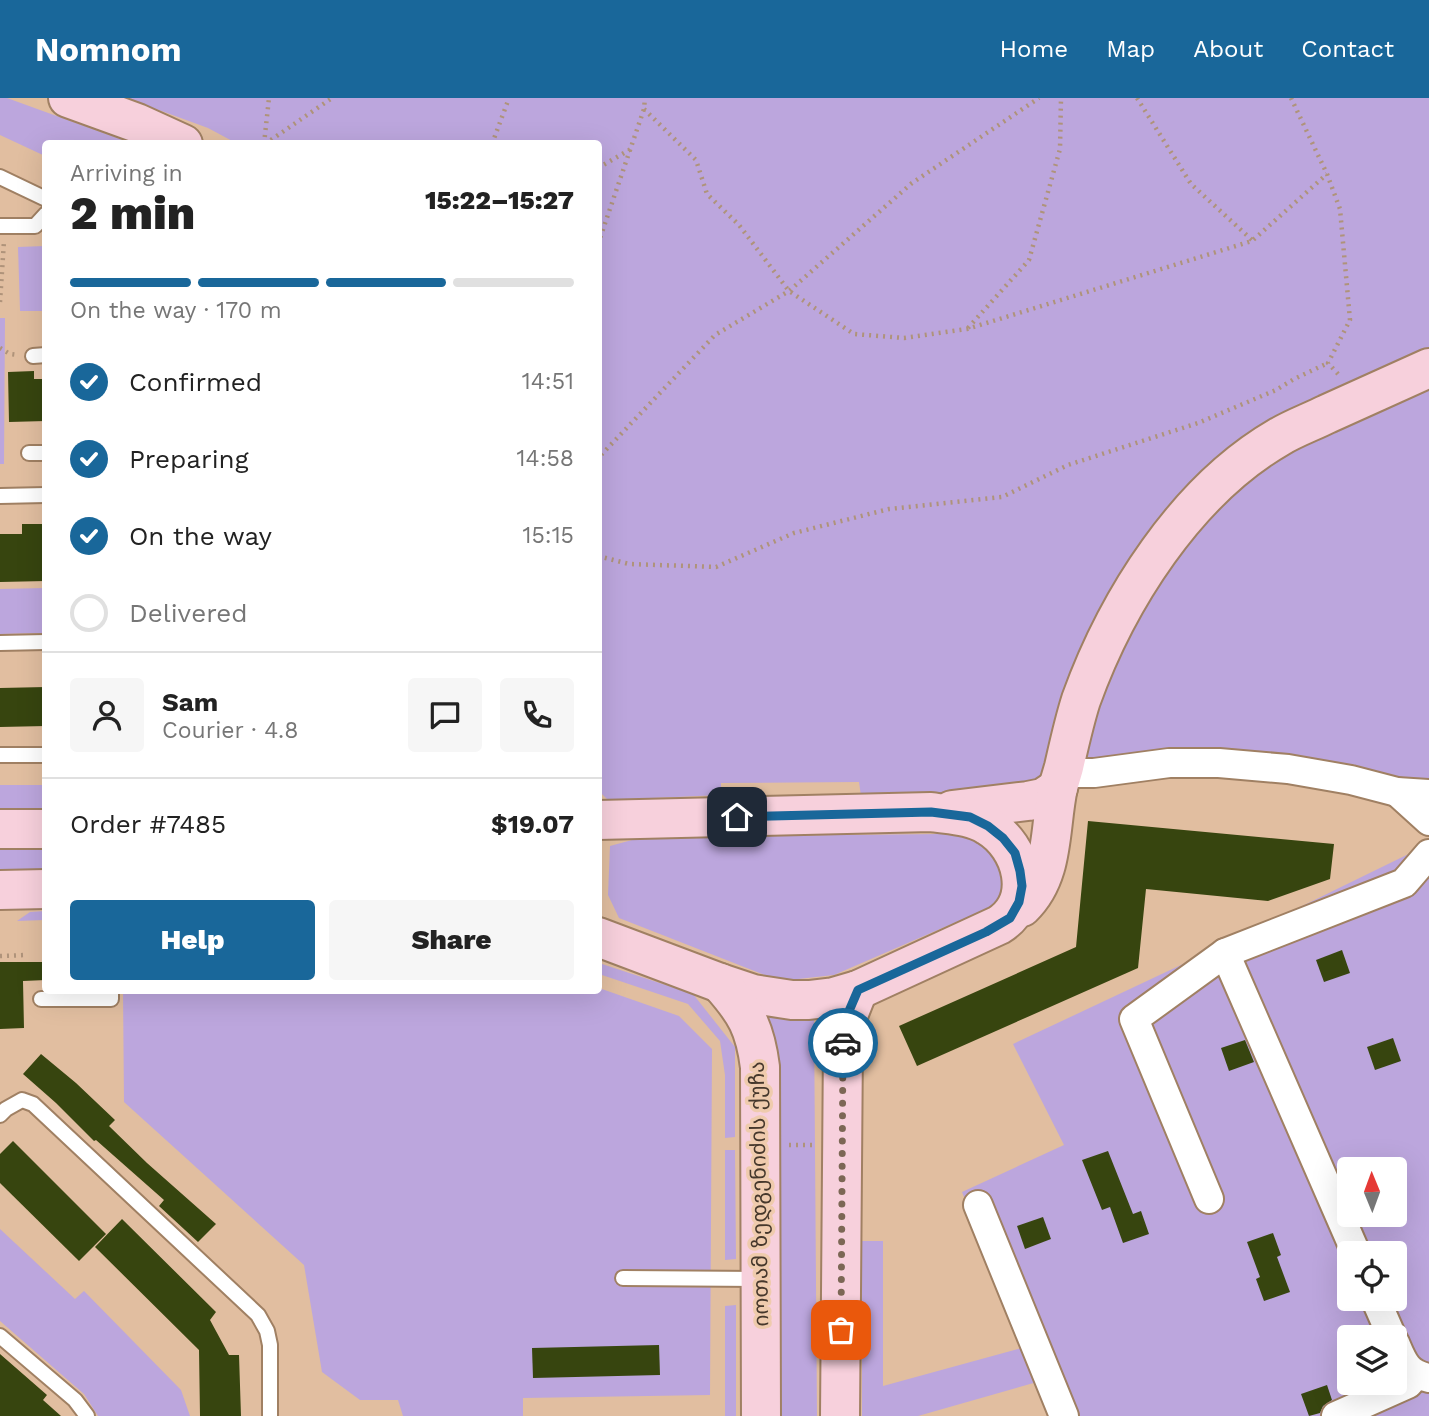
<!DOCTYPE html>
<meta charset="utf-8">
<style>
:root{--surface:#fff;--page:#f6f6f6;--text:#222;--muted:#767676;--line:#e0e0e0;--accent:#19679a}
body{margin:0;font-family:"Work Sans","Noto Sans Georgian",sans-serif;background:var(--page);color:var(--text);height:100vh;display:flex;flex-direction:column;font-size:26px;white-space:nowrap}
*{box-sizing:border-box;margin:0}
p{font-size:23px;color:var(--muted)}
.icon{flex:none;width:38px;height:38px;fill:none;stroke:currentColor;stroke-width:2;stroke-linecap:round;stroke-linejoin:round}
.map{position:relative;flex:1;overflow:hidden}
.panel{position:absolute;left:42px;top:42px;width:560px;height:854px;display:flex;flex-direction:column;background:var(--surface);border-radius:7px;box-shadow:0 7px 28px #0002}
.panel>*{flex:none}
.needle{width:46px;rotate:359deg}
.fabs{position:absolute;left:1337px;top:1059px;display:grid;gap:14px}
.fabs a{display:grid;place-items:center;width:70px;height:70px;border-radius:7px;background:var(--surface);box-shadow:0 7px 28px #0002;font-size:35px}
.pin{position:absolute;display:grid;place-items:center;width:60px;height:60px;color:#fff;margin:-30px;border-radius:14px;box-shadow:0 4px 10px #0006}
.courier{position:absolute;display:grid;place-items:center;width:70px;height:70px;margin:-35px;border:5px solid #19679a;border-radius:50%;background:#fff;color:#222;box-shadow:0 2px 9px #0007}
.head em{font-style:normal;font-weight:800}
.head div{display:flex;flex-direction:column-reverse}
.head{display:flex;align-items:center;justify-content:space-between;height:119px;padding:0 28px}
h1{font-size:46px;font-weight:800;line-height:52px}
.bar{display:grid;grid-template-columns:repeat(4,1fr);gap:10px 7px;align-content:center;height:84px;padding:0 28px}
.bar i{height:9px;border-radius:5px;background:var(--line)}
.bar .selected{background:var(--accent)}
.bar p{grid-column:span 4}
.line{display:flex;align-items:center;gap:18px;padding:0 28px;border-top:2px solid var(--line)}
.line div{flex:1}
.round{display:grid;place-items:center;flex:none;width:74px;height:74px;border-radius:7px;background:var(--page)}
ol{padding:0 28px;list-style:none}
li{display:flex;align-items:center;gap:21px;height:77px}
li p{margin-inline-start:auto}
li .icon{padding:7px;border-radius:50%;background:var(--accent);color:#fff;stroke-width:4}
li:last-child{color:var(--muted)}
li i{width:38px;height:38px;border:4px solid var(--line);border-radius:50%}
.button{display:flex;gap:14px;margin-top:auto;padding:14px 28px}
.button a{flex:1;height:80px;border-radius:7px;background:var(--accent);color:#fff;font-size:28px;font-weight:800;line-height:80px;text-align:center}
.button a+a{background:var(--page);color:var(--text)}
header{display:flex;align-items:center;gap:42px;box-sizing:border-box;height:98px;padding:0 35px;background:var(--accent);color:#fff}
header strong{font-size:33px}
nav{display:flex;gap:38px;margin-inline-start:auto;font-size:24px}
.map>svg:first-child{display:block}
.green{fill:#bca6dd;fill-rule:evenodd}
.building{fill:#37450f}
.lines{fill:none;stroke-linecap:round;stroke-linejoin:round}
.lane-casing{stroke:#a08063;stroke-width:18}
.street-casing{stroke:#a08063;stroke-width:32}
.secondary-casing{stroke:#a08063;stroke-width:42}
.path{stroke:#af937a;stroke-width:4.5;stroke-dasharray:2 5;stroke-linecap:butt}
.lane{stroke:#fff;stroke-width:14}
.street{stroke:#fff;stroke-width:28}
.secondary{stroke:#f7d0dc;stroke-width:38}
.done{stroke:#7c6755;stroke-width:7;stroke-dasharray:0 12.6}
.route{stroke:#19679a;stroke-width:9}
.labels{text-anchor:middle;stroke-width:7;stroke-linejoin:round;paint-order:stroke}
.street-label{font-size:21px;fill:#46382c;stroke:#efcbad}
</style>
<header>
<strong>Nomnom</strong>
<nav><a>Home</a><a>Map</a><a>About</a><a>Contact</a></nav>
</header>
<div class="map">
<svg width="1429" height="1318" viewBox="0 0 1429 1318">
<rect width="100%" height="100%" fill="#e1bea0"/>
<g class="green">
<polygon points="0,0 7,0 131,45 46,46 45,58 0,37"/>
<polygon points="126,0 1429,0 1429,260 1210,372 1036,687 1009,696 861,698 859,684 721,685 721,697 608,702 598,692 598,46 236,45 208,30"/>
<polygon points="45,148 45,213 20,213 18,149"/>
<polygon points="0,220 5,220 4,366 0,366"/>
<polygon points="1429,283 1429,689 1079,670 1087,635 1151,482 1253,374 1351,317"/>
<polygon points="45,490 45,535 0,536 0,491"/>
<polygon points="0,687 45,687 45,711 0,712"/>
<polygon points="944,736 990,744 1010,782 1000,805 834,877 780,883 619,820 608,797 610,748 643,739"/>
<path d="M1429,746V1318H1055L1044,1282L918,1318H862V1143H883V1288L1025,1249L962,1094L1064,1047L1013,946L1200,858ZM1349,1071H1395V1116H1349ZM1349,1155H1395V1200H1349ZM1349,1239H1395V1284H1349Z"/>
<polygon points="45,750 45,773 0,774 0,751"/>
<polygon points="45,813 45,822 17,823 30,814"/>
<polygon points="599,865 693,896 735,949 735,1039 725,1040 725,977 720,943 688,906 599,876"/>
<polygon points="599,890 679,918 712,951 710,1297 523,1300 523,1318 403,1318 398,1302 360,1302 322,1274 304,1167 124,1004 123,893 598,892"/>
<polygon points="764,917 814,918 817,1318 769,1318"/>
<polygon points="725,1052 735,1052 736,1161 725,1162"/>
<polygon points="0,1131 75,1201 84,1193 181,1292 190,1318 98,1318 84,1296 0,1223"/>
<polygon points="736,1207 736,1318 725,1318 725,1208"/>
</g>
<g class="building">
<polygon points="34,273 34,281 46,281 46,323 9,324 8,274"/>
<polygon points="22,426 46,426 46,483 0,484 0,436 22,436"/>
<polygon points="46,589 46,628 0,629 0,590"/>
<polygon points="1088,723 1334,746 1330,781 1268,803 1146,791 1138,870 917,968 899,928 1076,849"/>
<polygon points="1342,852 1350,875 1324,884 1316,862"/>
<polygon points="0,864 46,864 46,882 23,883 24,930 0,931"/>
<polygon points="1393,940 1401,963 1375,972 1367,949"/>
<polygon points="1245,942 1254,964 1229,973 1221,950"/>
<polygon points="41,956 76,985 115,1022 109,1028 147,1065 216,1126 198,1144 159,1108 164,1102 96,1042 94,1043 56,1005 23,976"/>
<polygon points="13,1043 106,1136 79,1163 0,1085 0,1056"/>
<polygon points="1108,1053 1133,1116 1141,1113 1149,1136 1123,1145 1110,1109 1102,1112 1082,1062"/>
<polygon points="1043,1119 1051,1141 1025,1151 1017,1128"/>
<polygon points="122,1121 216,1214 210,1222 229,1257 239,1257 241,1318 200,1318 199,1252 95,1149"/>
<polygon points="1273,1135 1281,1157 1277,1159 1290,1194 1264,1203 1256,1181 1260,1179 1247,1144"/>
<polygon points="659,1247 660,1277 533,1280 532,1250"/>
<polygon points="0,1256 47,1297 43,1302 61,1318 0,1318"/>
<polygon points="1327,1287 1332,1302 1323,1308 1320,1315 1309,1318 1301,1296"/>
</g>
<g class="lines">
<g class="lane-casing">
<g id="lane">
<polyline points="0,79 46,101"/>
<polyline points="0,128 35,128 46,116"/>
<polyline points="33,258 46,257"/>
<polyline points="29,355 46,355"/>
<polyline points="0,398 46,397"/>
<polyline points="0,545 46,544"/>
<polyline points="0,657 46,657"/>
<polyline points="41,901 111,901 111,892"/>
<polyline points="0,1017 6,1011 22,1002 33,1006 258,1217 267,1233 270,1247 270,1318"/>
<polyline points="623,1180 759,1181"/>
<polyline points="0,1238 75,1302 87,1318"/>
</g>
</g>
<g class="street-casing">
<g id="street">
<polyline points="1062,675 1094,675 1169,665 1219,665 1288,671 1351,682 1397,694 1429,696"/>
<polyline points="1397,694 1429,723"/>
<polyline points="1225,855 1356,1155"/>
<polyline points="1209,1101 1134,921 1225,855 1404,785 1429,756"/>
<polyline points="978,1107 1064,1318"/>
<polyline points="1375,1200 1392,1239"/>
<path d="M1395,1245C1403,1264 1407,1276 1429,1280"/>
<polyline points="1336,1318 1408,1286 1416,1277"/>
</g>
</g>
<g class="secondary-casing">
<g id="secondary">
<polyline points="68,0 137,25 183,46"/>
<polyline points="952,712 1028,703 1043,700 1058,690"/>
<path d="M598,722L931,714C950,717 971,717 988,728C1023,749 1037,803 999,827L858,892L834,899L809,902H792L753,896L720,885L598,839"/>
<polyline points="0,731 46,731"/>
<polyline points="0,792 46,791"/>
<path d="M1022,809C1055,777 1049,731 1058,689C1060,683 1062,676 1064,669C1069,647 1074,624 1081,602C1117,502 1186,393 1279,339C1294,330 1311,324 1327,316C1361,301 1395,285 1429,270"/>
<path d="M720,885C746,914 755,930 760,969L761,1318"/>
<polyline points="840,1318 843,945 847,920 858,892"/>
</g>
</g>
<g class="path">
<polyline points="1137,0 1191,86 1252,142"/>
<polyline points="1291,0 1327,76 1340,111 1350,222 1328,265 1339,277"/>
<polyline points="644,11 696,62 707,96 739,127 789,193 854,236 904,240 967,231 1252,143 1327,76"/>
<polyline points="264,46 269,0"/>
<polyline points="265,46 332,0"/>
<polyline points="492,46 509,0"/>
<polyline points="598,70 631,51"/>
<polyline points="598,146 644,11 645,0"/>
<polyline points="0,204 4,143"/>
<polyline points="968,230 1029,162 1060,51 1061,0"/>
<polyline points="0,250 10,256 18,257"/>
<polyline points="598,363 602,356 715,237 789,193 912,85 1039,0"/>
<polyline points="598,458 629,466 716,469 794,435 889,411 1002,399 1068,367 1198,325 1276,292 1294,281 1328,265"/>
<polyline points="0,858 26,857"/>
<polyline points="789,1047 815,1047"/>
</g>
<use href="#lane" class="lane"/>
<use href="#street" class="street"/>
<use href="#secondary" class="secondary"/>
</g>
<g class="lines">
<polyline class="done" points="841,1232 843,945"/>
<polyline class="route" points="737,719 931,714 970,719 988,728 1003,740 1015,755 1020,773 1022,788 1019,804 1010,820 986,834 858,892 846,920 843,945"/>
</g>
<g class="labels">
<g class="street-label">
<text transform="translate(759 1096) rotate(-91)" y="7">იოთამ ზედგენიძის ქუჩა</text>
</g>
</g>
</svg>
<div class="fabs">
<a><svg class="needle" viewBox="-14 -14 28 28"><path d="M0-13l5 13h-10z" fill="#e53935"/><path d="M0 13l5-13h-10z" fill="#767676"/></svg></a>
<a><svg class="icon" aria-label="locate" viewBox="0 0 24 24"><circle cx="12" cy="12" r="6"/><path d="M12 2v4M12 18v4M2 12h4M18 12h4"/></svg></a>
<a><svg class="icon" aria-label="layers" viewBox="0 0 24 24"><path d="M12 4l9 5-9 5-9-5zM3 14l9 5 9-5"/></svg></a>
</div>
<div class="pin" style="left:841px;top:1232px;background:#ea580c"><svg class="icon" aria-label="bag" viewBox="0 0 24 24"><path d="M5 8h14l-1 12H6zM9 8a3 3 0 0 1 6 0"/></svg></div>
<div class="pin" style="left:737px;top:719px;background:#1f2937"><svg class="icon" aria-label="home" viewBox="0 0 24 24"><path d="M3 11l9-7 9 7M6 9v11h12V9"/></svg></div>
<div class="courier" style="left:843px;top:945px"><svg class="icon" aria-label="car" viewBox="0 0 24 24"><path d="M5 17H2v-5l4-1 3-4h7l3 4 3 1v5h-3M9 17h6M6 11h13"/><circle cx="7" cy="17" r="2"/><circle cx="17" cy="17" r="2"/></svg></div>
<section class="panel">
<div class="head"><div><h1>2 min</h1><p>Arriving in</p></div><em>15:22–15:27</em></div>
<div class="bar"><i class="selected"></i><i class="selected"></i><i class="selected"></i><i></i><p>On the way · 170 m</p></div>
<ol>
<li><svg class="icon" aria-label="check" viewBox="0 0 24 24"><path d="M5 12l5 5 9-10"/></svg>Confirmed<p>14:51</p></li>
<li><svg class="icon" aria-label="check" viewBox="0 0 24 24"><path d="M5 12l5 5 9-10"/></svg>Preparing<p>14:58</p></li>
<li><svg class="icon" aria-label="check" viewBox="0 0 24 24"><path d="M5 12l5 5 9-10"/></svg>On the way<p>15:15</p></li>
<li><i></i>Delivered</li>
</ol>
<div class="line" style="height:126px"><a class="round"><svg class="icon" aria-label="person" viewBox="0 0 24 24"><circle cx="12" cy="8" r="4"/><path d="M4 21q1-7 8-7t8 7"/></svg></a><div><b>Sam</b><p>Courier · 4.8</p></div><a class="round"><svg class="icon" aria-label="chat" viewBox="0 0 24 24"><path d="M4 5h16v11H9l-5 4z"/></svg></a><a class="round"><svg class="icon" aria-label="phone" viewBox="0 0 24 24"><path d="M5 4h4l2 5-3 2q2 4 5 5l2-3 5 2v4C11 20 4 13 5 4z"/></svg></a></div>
<div class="line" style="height:91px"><div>Order #7485</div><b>$19.07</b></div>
<div class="button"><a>Help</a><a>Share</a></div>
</section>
</div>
